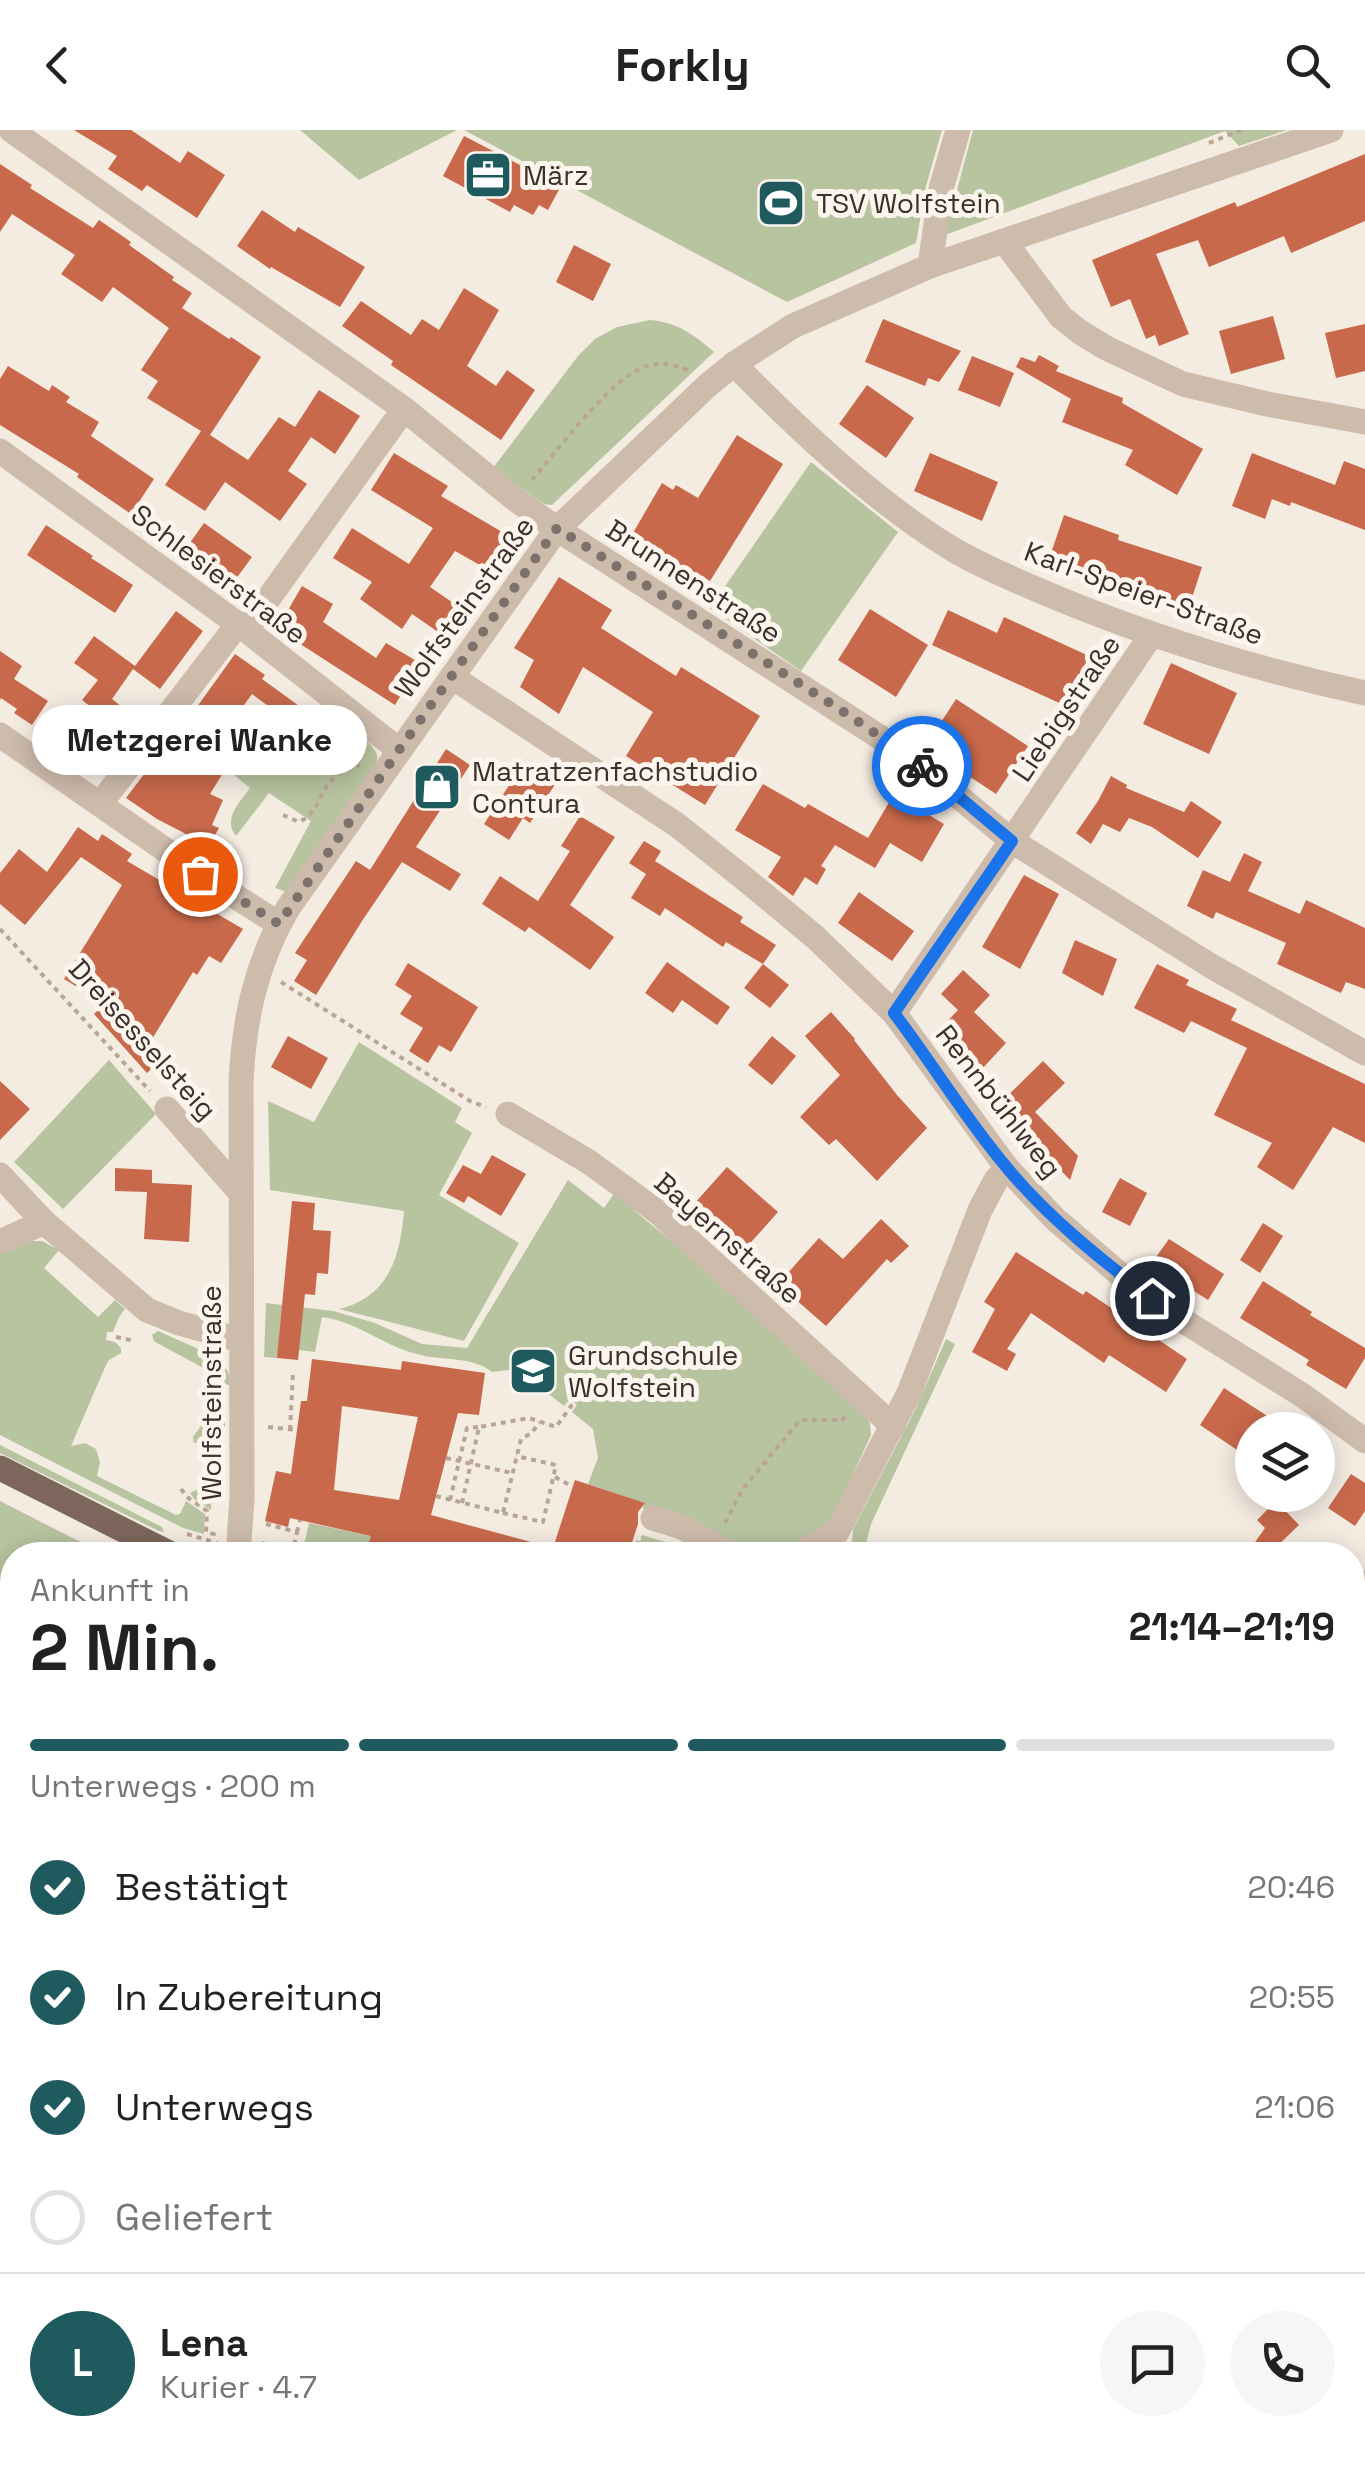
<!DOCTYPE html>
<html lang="de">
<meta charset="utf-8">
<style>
:root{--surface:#fff;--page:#f6f6f6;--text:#222;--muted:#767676;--line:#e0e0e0;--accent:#1f5a5e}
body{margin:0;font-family:"Space Grotesk",sans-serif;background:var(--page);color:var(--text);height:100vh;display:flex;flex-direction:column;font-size:38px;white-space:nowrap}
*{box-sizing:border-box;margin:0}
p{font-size:32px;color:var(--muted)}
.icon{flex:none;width:55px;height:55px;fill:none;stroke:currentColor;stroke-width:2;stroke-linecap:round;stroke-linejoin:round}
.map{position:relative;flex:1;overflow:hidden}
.sheet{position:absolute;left:0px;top:1412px;width:1365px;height:932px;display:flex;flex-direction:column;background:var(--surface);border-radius:40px 40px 0 0;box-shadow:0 5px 25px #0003}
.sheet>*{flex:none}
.fabs{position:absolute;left:1235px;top:1282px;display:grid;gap:20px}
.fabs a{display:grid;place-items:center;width:100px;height:100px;border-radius:50%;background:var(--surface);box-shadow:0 5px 25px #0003;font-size:50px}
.pin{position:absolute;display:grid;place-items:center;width:85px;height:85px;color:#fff;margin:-42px;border:5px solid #fff;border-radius:50%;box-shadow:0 2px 10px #0007}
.courier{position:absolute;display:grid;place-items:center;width:100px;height:100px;margin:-50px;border:8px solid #1a73e8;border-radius:50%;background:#fff;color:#222;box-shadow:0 2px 12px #0007}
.bubble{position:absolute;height:70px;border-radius:35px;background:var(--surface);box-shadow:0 5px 25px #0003;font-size:32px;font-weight:800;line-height:70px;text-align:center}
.headline em{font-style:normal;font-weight:800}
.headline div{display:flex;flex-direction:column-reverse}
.headline{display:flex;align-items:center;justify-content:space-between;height:170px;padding:0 30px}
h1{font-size:65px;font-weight:800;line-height:75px}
.bar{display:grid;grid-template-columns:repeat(4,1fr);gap:15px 10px;align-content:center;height:120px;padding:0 30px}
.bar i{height:12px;border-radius:8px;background:var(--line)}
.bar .current{background:var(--accent)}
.bar p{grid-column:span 4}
.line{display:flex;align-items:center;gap:25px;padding:0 30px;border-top:2px solid var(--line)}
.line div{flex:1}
.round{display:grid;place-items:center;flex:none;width:105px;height:105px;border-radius:52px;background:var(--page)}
ol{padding:0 30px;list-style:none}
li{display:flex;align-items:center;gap:30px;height:110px}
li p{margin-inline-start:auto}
li .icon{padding:10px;border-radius:50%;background:var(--accent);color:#fff;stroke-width:4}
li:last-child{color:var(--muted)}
li i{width:55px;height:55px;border:5px solid var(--line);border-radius:50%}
header{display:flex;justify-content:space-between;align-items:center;height:130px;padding:0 30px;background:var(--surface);font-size:45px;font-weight:800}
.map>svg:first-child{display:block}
.green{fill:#b8c4a0}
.building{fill:#c8694b;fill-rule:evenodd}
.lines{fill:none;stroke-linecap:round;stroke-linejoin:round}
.path{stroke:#b9a596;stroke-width:4;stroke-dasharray:5 5;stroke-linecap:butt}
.minor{stroke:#cdbbac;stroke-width:25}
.major{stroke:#7d675c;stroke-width:25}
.done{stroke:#7c716b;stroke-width:10;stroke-dasharray:0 18}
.route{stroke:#1a73e8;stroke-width:12}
.labels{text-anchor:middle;stroke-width:10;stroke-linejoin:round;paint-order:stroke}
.poi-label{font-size:28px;fill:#3b302b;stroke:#fbf5ee;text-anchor:start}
.street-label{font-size:28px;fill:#3b302b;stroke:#fbf5ee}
</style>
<header><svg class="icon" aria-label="back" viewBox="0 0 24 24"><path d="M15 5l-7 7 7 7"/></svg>Forkly<svg class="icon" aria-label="search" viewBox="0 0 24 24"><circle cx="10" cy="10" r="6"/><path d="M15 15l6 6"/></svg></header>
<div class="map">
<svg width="1365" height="2343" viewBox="0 0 1365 2343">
<rect width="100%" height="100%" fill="#f4ebe1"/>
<g class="green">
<polygon points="300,0 457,0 359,50"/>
<polygon points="464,0 942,0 926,56 916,113 787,172"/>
<polygon points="973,0 1287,0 1239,16 1225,1 945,105"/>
<path d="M650,190C677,192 694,205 714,222L552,375L544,374L493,338L578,226L595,209L617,197Z"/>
<polygon points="811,332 898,402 801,541 710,478"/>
<path d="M333,585C344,593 374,612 377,625C378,630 375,636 373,641L287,762L275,758L311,691L269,663L236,706C222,689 240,672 250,658L228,640L264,587L305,618Z"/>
<path d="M359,912L462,978L455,992L472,1003L439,1065L519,1113L464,1211L339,1179C389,1167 400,1127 404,1081L270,1060L268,971L314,992Z"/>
<polygon points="109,930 156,984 63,1079 14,1032"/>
<path d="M568,1050L604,1078L614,1064L720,1151L865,1283L870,1294L871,1305L831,1392L818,1405L777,1425H747L737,1422L681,1390L643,1379L644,1373L588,1354L598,1328L593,1299L572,1282L577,1275L570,1269L564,1276L517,1239L492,1242C473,1226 441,1231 417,1224C384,1216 356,1191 322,1187L315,1222L299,1220L277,1228L264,1227L266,1173L333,1181L375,1193L422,1214L467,1218Z"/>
<polygon points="29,1111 42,1111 59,1120 44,1138 98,1187 115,1170 125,1179 119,1187 113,1202 107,1202 106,1210 115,1212 121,1218 121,1223 109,1230 106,1235 71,1316 85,1313 96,1319 100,1332 97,1346 176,1385 180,1384 186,1371 205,1384 204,1404 183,1398 0,1305 0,1121"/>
<path d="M158,1201L221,1229L229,1244V1255L222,1254C204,1234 178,1226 154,1211L152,1205Z"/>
<polygon points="946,1209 955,1214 871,1394 863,1425 851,1425 853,1399 916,1278"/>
<polygon points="215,1288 225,1291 225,1301 212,1309 211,1380 194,1369 190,1363 208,1354 209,1311 194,1313 193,1307 201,1296"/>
<polygon points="0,1315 162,1397 164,1402 159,1401 0,1323"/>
<polygon points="0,1371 106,1425 12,1425 12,2217 0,2216"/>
<polygon points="309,1393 371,1406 370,1412 394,1419 393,1425 343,1425 304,1415"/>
<polygon points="642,1405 708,1425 636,1425"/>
<polygon points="1365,2135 1365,2221 1353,2215 1353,2163"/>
<polygon points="0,2225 12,2226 12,2332 102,2333 98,2343 0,2343"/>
<polygon points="136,2332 855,2332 855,2333 851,2343 132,2343"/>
</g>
<g class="building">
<polygon points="74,0 131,0 180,33 188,21 225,45 197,88 147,55 142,61 108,39 117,26"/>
<polygon points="464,6 561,56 548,80 539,75 533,85 514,75 510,82 443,46"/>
<polygon points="1365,24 1365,91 1291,123 1284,106 1209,137 1198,110 1156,124 1189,204 1159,216 1155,205 1146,209 1130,169 1111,177 1092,130 1235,72 1237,77"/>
<polygon points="0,34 32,55 30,58 93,98 99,90 131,112 129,115 174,147 172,150 192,163 182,178 229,209 231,207 261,227 210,305 248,330 279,287 295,297 319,260 360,286 335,324 311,307 288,341 307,354 280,391 225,352 205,381 165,355 201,301 147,268 158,251 141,240 169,198 113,157 102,172 61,144 75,125 12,84 0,102"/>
<polygon points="262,80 295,102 298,97 365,137 340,177 271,137 270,139 237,116"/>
<polygon points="574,115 611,134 593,171 556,152"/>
<polygon points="464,158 499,180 467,236 496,256 507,240 535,260 501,310 391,235 393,231 342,196 361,171 411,205 422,189 439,200"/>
<polygon points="1273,186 1285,229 1231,244 1219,201"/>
<polygon points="883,189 961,221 939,252 928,248 925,256 865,232"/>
<polygon points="1365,194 1365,241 1336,248 1325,203"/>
<polygon points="1039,225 1059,236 1056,241 1123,268 1122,273 1203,319 1177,365 1125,335 1133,320 1062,292 1071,269 1016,237 1021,227 1035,232"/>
<polygon points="972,226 1014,243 1000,277 958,260"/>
<polygon points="8,236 49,261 52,255 70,267 66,272 99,292 91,306 154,349 131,384 77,347 79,344 0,295 0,249"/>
<polygon points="867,255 914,288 886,328 839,294"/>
<polygon points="737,305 783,334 710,451 696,443 692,450 678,442 677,444 626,415 662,353 673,360 676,355 698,368"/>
<polygon points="394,323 448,356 441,366 514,409 494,443 455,421 430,457 462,479 444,506 412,484 402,499 360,469 372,452 333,428 352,398 409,434 433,398 371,360"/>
<polygon points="930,323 998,352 982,391 914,361"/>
<polygon points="1252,323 1335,355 1344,331 1365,339 1365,400 1291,372 1290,376 1272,369 1265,389 1232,376"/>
<polygon points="1064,385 1119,405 1118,410 1202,437 1188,480 1048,432"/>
<polygon points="204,393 252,427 227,461 180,427"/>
<polygon points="46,395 93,426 91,428 133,455 115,483 27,425"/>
<polygon points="559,447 612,480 601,498 676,546 681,537 760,586 705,675 626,626 653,582 583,537 559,584 520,557 534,530 514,518"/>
<polygon points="302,456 333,474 323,492 376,528 386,513 420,533 395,575 277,499"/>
<polygon points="870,479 928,515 896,567 838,530"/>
<polygon points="948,480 997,503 1004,487 1089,526 1066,576 932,515"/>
<polygon points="176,481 203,501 160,559 133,539 112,569 137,589 94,644 70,624 101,585 82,570 98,550 74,533 94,506 135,536"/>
<polygon points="0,521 22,536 14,549 48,571 32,595 14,583 17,579 1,568 0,570"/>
<polygon points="235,524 265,545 262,549 306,581 295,596 252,564 223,604 241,614 210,664 223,670 212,695 219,698 209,716 157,689 126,668 166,615 179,624 203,588 194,581"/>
<polygon points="1171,533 1237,563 1209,624 1143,594"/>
<polygon points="956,569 1028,616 996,664 925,617"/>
<polygon points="446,619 470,635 416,717 461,744 450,761 402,732 362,791 316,865 294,851 307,830 295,823 356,731 370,740"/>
<polygon points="524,632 556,653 530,693 523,688 509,710 484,694"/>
<polygon points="1111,646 1127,655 1126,658 1184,682 1191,671 1222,692 1198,728 1152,697 1129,688 1120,702 1103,694 1091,714 1076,703 1098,671"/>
<polygon points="763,654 805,678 808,674 868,708 894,664 944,694 922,732 890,713 875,738 835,715 821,736 826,739 817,755 805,747 793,766 768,747 781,727 735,700"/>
<polygon points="580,686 615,707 570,775 614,807 590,840 529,797 525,802 482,774 500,746 538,771 570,721 561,716"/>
<polygon points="78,697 98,711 102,704 132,724 127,731 243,799 221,833 209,826 197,845 193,842 149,914 162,929 147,943 94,884 105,874 64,849 122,755 81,727 25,795 0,774 0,743 19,719 47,742"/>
<polygon points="644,711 661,721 655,731 743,787 740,792 776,815 763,834 726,812 723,817 665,778 660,786 631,768 646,744 629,733"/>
<polygon points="1244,723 1262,732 1248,761 1300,784 1306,770 1365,798 1365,859 1346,852 1341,863 1277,834 1286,813 1216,782 1213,789 1187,776 1203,740 1230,752"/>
<polygon points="1024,745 1059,764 1020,839 982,817"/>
<polygon points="859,762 914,801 892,831 838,793"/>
<polygon points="1075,810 1117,829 1103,866 1062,843"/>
<polygon points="667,832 730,877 717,895 682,870 673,883 645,863"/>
<polygon points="408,833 478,877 451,922 439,915 428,933 409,921 423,898 400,884 412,866 395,855"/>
<polygon points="763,834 789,855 770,878 744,858"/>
<polygon points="1157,834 1189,850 1186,855 1237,879 1231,890 1365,954 1365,1013 1333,997 1293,1060 1257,1037 1272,1013 1214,985 1247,918 1191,891 1184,903 1134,878"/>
<polygon points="963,840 990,865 974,882 1006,913 981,940 939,900 958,880 941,864"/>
<polygon points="831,882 855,909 854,910 897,965 927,998 877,1051 836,1009 829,1015 800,987 840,945 805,906"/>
<polygon points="288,906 328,928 311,959 271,937"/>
<polygon points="772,906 796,926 772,955 748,935"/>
<polygon points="1043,931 1065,953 1035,982 1078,1026 1070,1050 998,975"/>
<polygon points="0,951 30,979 0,1010"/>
<polygon points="492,1025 526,1044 501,1086 468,1066 464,1073 446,1063 463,1035 481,1044"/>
<polygon points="727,1037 778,1082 745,1119 694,1074"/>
<polygon points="115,1038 152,1040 152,1053 192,1055 189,1112 144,1109 147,1062 115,1061"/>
<polygon points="1120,1048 1147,1063 1130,1096 1102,1082"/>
<polygon points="292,1071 315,1073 313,1100 331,1101 328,1144 317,1143 315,1165 305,1164 298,1230 277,1228"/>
<polygon points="881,1089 909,1116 891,1133 887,1129 826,1196 778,1154 819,1108 843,1129"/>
<polygon points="1263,1093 1283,1106 1260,1143 1240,1130"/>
<polygon points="1169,1109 1224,1144 1208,1170 1151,1134"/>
<polygon points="1016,1122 1083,1165 1086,1161 1187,1229 1166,1262 1109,1225 1104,1233 1031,1183 1007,1219 1016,1224 1007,1241 972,1222 995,1179 984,1172"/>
<polygon points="1263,1151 1312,1182 1310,1185 1365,1218 1365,1228 1346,1259 1306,1235 1309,1230 1240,1188"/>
<path d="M312,1229L401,1240L402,1231L485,1243L479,1285L458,1283L431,1385L553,1418L575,1350L645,1373L638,1382V1394L628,1425H393L394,1419L369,1412L371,1406L290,1388L288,1397L265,1391L276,1341L291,1344L301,1271H307ZM342,1276L418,1287L399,1370L334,1360Z"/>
<polygon points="1224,1258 1289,1300 1252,1300 1252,1330 1200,1295"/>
<polygon points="1351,1344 1365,1353 1365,1381 1355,1396 1328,1378"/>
<polygon points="1276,1371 1299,1395 1268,1425 1246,1425 1265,1398 1257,1390"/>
</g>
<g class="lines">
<g class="path">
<polyline points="1209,13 1241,0"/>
<path d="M532,350C556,322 610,250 642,238C657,231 673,234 688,240"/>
<path d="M283,685L299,692C329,678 312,648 360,635"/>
<polyline points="0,799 150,961"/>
<polyline points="281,852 470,971 486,977"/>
<polyline points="116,1207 135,1211"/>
<polyline points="268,1297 297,1300"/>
<polyline points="290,1300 293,1242"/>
<polyline points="446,1328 512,1343"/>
<polyline points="555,1347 573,1357"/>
<polyline points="181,1359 187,1367 207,1381 206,1402 214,1404 214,1400"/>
<polyline points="436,1366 503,1383 521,1309 532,1303 539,1292"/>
<polyline points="450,1370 467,1298 478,1297"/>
<polyline points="462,1373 479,1297 529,1288 556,1297 574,1272"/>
<polyline points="503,1383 543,1392 556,1335 516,1326"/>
<polyline points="725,1393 742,1360 800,1290 842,1290 846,1286"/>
<polyline points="266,1394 297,1402 293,1420"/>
<polyline points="297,1402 300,1390"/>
<polyline points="187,1404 217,1413"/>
<polyline points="262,1413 316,1425"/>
<polyline points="260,1421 275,1425"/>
<polyline points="633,1425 640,1406"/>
<polyline points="0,1447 12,1456"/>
<polyline points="0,1607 12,1612"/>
<polyline points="1352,2203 1365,2206"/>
<polyline points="0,2221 12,2222"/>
</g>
<g class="minor">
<polyline points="11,0 404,279 515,369 557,399 912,628 1012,711 1211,836 1365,923"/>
<polyline points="1004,111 1061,187 1080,202 1106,218 1183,254 1267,274 1365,292"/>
<polyline points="930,136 941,59 958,0"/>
<path d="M734,234C797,298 873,370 949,417C977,434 1008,447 1038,460C1143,505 1254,539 1365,563"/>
<polyline points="0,321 246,500 399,620"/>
<polyline points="246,500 404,279"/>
<polyline points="452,547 677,695 745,749 815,807 894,883 1007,1038 1055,1089 1129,1152 1174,1185 1302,1265 1365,1311"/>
<polyline points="0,605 200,744 279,794"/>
<polyline points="100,674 238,494"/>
<polyline points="894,883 1152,504"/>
<polyline points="167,979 239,1061"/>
<polyline points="508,984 589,1032 659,1083 893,1296"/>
<polyline points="0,1045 44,1092 147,1180 179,1193 240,1210"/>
<polyline points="0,1112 44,1092"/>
<polyline points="653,1388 682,1397 732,1425"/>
<path d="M238,1425L242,1369L241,952C244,889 256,833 288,778L557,399L708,255L734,234L793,196L930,136L1331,0"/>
<polyline points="797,1425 837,1402 909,1263 980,1080 996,1050 1007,1038"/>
<polyline points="1352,1469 1365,1453"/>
<polyline points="1352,1606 1365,1614"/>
<polyline points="1062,2332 1064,2343"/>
<polyline points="112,2343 116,2332"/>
</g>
<g class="major">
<polyline points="0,1338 173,1425"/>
<polyline points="1352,1927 1365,1935"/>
</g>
</g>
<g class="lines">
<polyline class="done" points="200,744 279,794 399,620 557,398 853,588 922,636"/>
<path class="route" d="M922,636L1012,711L894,883C933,934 966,990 1008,1039C1049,1088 1101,1130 1152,1168"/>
</g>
<defs>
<g id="office-square" transform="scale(2.5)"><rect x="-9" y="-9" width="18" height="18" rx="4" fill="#1f5a5e" stroke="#fbf5ee"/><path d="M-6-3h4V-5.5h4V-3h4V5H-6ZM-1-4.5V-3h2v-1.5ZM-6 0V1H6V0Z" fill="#fff"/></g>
<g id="stadium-square" transform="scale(2.5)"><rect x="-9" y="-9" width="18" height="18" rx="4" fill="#1f5a5e" stroke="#fbf5ee"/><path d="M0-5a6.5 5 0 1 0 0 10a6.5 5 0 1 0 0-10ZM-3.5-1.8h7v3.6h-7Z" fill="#fff"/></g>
<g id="shop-square" transform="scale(2.5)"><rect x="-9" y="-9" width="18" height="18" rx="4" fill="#1f5a5e" stroke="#fbf5ee"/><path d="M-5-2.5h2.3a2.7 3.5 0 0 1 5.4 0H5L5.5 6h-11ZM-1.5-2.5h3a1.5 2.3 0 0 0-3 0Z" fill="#fff"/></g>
<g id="school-square" transform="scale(2.5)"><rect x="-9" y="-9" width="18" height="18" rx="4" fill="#1f5a5e" stroke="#fbf5ee"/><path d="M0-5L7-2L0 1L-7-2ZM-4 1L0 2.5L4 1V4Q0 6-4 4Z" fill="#fff"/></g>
</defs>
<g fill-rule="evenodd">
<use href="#office-square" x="488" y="45"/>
<use href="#stadium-square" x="781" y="73"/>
<use href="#shop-square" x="437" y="657"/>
<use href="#school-square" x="533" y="1241"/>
</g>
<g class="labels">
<g class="poi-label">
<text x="523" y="55">März</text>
<text x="816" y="83">TSV Wolfstein</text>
<text x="472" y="651">Matratzenfachstudio<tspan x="472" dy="32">Contura</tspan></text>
<text x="568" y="1235">Grundschule<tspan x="568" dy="32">Wolfstein</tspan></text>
</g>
<g class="street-label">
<text transform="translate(219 444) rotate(37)" y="10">Schlesierstraße</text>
<text transform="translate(694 451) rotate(33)" y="10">Brunnenstraße</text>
<text transform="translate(1144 463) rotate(20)" y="10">Karl-Speier-Straße</text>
<text transform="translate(464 477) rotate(-54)" y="10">Wolfsteinstraße</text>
<text transform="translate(1066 578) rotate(-56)" y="10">Liebigstraße</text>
<text transform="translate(143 909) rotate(48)" y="10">Dreisesselsteig</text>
<text transform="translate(999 971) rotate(52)" y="10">Rennbühlweg</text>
<text transform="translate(728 1108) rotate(41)" y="10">Bayernstraße</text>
<text transform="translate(211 1263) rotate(-90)" y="10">Wolfsteinstraße</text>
</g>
</g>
</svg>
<div class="fabs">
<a><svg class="icon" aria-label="layers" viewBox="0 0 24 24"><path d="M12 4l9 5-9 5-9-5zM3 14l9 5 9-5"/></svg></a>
</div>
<div class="pin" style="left:200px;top:744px;background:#ea580c"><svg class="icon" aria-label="bag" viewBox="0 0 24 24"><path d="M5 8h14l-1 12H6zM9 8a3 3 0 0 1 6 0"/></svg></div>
<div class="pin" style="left:1152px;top:1168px;background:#1f2937"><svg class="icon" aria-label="home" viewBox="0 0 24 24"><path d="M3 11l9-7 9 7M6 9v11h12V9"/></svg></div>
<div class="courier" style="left:922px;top:636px"><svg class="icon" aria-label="bike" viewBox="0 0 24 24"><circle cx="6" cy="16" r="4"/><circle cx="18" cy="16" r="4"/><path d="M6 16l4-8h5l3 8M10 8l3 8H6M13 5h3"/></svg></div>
<div class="bubble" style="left:32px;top:575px;width:335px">Metzgerei Wanke</div>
<section class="sheet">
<div class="headline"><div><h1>2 Min.</h1><p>Ankunft in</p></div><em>21:14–21:19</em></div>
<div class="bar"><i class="current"></i><i class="current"></i><i class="current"></i><i></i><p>Unterwegs · 200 m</p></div>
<ol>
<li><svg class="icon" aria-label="check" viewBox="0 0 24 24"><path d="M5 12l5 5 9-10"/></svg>Bestätigt<p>20:46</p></li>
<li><svg class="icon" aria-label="check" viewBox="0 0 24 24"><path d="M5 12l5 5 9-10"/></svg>In Zubereitung<p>20:55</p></li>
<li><svg class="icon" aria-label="check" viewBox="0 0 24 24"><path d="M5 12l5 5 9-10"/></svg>Unterwegs<p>21:06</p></li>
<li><i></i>Geliefert</li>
</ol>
<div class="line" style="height:180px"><b class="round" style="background:var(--accent);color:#fff">L</b><div><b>Lena</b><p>Kurier · 4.7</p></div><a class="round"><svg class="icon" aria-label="chat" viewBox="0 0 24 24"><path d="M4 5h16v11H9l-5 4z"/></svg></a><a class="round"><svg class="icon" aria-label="phone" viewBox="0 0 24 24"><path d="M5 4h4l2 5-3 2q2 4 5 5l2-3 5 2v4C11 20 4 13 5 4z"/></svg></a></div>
</section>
</div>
